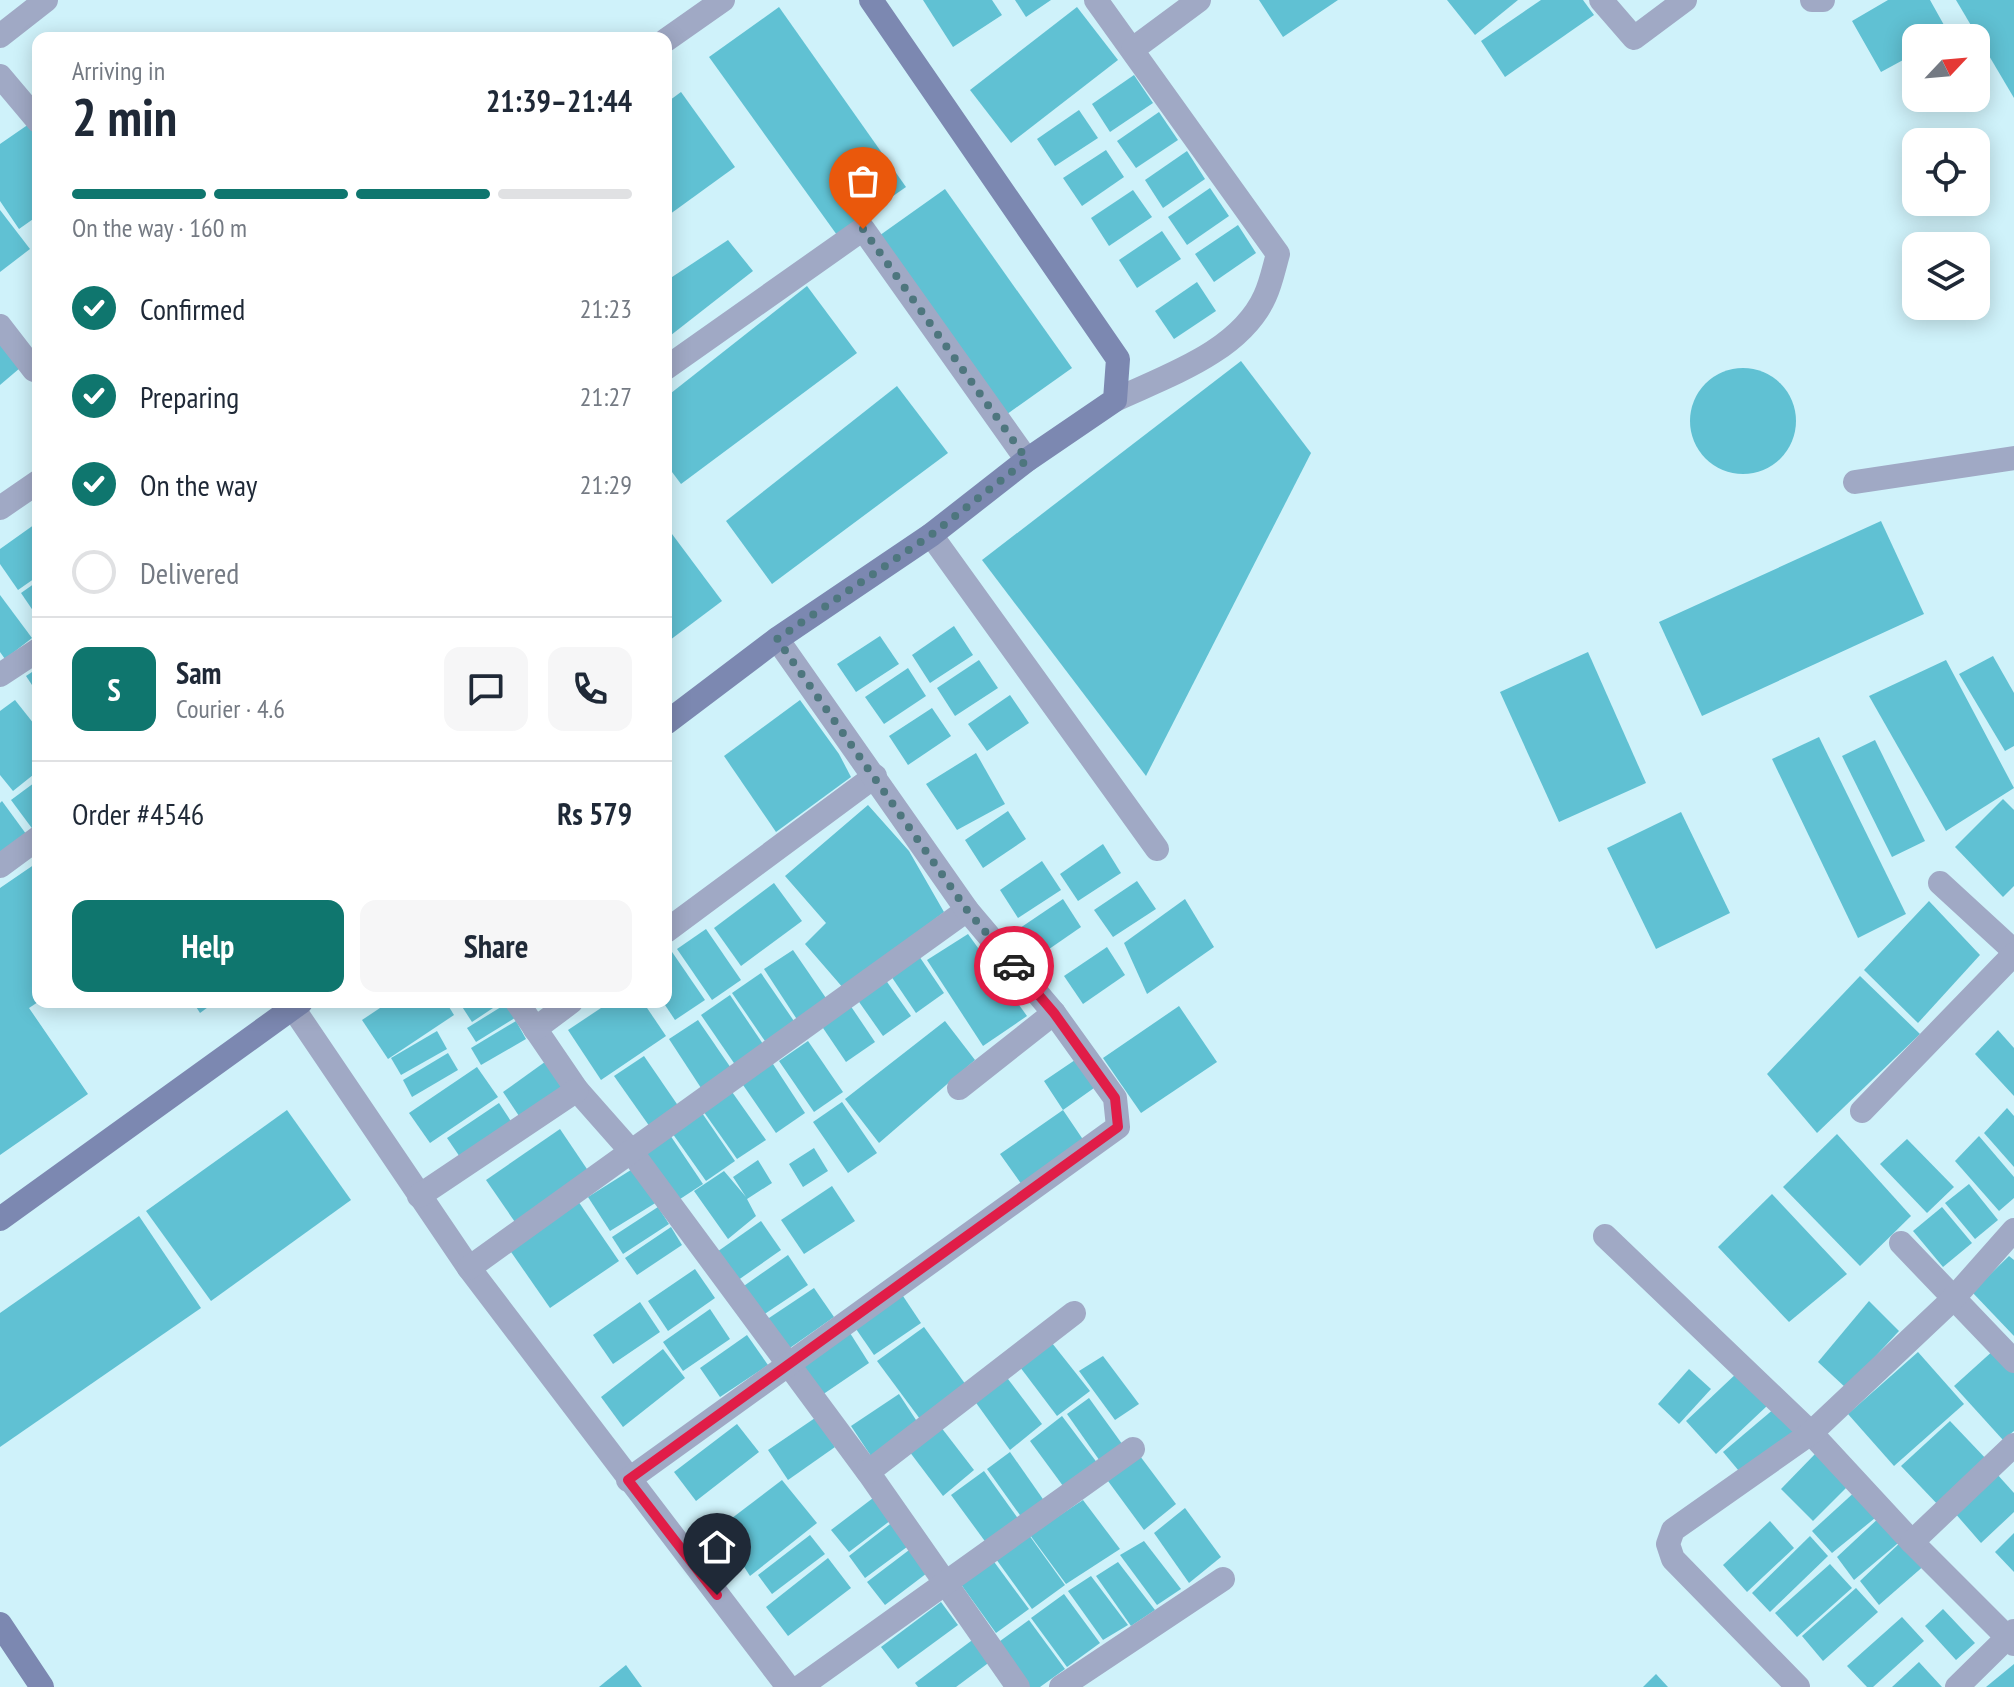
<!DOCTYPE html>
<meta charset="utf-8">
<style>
:root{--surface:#fff;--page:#f6f6f7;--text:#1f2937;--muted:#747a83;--line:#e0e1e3;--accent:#0f766e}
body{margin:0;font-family:"PT Sans Narrow",sans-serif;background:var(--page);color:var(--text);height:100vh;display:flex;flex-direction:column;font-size:30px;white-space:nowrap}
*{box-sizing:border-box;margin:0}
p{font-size:26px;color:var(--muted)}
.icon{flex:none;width:44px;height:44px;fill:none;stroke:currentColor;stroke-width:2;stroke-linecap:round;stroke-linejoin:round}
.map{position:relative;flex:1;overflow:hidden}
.details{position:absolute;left:32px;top:32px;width:640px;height:976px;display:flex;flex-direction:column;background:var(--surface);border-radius:16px;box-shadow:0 4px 20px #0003}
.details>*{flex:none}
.needle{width:52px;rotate:64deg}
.tools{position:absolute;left:1902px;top:24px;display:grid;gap:16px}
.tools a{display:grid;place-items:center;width:88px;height:88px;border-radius:16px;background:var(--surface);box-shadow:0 4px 20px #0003;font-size:40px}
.pin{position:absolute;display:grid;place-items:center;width:68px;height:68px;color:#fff;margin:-82px -34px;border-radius:50% 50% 50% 0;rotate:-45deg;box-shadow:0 0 8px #0007}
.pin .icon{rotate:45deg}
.courier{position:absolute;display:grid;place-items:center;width:80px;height:80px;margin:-40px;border:6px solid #e11d48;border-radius:50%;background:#fff;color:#222;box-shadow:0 2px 10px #0007}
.head em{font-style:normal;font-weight:800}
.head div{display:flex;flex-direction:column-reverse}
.head{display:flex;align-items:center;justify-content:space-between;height:136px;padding:0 40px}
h1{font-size:52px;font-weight:800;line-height:60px}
.bar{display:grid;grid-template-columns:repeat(4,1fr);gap:12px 8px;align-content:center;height:96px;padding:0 40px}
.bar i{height:10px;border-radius:6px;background:var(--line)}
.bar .current{background:var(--accent)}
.bar p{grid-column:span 4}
.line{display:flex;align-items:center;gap:20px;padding:0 40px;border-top:2px solid var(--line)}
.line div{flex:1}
.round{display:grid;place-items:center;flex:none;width:84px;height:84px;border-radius:16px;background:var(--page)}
ol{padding:0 40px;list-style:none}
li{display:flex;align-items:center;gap:24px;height:88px}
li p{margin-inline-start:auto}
li .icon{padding:8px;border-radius:50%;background:var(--accent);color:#fff;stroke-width:4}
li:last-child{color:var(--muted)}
li i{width:44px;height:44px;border:4px solid var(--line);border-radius:50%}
.primary-button{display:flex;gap:16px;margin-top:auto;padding:16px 40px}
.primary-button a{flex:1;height:92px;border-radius:16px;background:var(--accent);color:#fff;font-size:32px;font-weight:800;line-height:92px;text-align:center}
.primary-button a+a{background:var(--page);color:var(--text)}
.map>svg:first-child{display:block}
.building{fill:#60c1d3}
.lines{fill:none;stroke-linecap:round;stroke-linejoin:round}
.lane{stroke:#a0a9c5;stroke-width:24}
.street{stroke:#a0a9c5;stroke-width:24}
.secondary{stroke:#7c88b1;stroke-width:24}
.done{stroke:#4e767e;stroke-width:8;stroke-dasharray:0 14.4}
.route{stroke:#e11d48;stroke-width:10}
</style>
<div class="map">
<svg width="2014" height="1687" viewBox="0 0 2014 1687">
<rect width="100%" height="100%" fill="#cff2fa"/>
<g class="building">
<polygon points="923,0 992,0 1002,15 953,47"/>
<polygon points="1015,0 1051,0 1026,17"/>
<polygon points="1259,0 1338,0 1283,37"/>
<polygon points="1447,0 1518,0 1475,35"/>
<polygon points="1541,0 1583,0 1594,15 1505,77 1481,41"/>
<polygon points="1888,0 1930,0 1949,34 1943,38 1916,38 1916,53 1881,72 1852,21"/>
<polygon points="1956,0 2014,0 2014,98"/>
<polygon points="779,7 906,187 837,235 709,57"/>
<polygon points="1077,7 1118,60 1011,143 970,90"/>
<polygon points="1134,75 1153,103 1110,132 1092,104"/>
<polygon points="681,92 735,167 666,217 666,103"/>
<polygon points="1079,110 1098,138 1055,166 1037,139"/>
<polygon points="1159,112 1178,140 1136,168 1117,141"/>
<polygon points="29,124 38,137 38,220 36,217 19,229 0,201 0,144"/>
<polygon points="1106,150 1124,177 1082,206 1063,178"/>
<polygon points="1187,151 1205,179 1163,208 1145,180"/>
<polygon points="1210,188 1229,216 1187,245 1168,217"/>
<polygon points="945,189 1072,368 1003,417 876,238"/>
<polygon points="1133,190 1152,217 1109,246 1091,218"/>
<polygon points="0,210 30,249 0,272"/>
<polygon points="1238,225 1256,253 1214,282 1195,254"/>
<polygon points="1162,231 1181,259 1137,288 1119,260"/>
<polygon points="728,240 753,271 666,339 666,281"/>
<polygon points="1197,282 1216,311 1174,339 1155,311"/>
<polygon points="807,286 857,353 681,484 666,464 666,397"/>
<polygon points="0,343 20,368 0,385"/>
<polygon points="1241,361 1311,453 1146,776 982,560"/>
<circle cx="1743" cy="421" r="53"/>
<polygon points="897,386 948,453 772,584 726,521"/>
<polygon points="1881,521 1924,614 1702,716 1659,622"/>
<polygon points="38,522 38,576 18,590 0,564 0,549"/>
<polygon points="672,534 722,601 666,643 666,539"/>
<polygon points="38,581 38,618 21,593"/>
<polygon points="0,595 32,638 5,659 0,652"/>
<polygon points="954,626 973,655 930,683 912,655"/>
<polygon points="880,636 899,664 856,692 837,664"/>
<polygon points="1588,652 1646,783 1559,822 1500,692"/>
<polygon points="1993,656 2014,693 2014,746 2005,751 1959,674"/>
<polygon points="979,660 998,688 955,716 937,688"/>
<polygon points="1946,660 2014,788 1946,831 1869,696"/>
<polygon points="38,668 38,694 26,676"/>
<polygon points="908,668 926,696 884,724 865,697"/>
<polygon points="1010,695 1029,723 987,751 968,724"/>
<polygon points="15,700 38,729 38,771 13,791 0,775 0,711"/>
<polygon points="800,700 839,754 851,777 776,832 724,756"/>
<polygon points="932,708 951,736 908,765 889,736"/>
<polygon points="1819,737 1906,914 1858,938 1772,759"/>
<polygon points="1875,740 1925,841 1892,857 1842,756"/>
<polygon points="976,753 1005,804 957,830 926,784"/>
<polygon points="38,780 38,829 34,831 11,800"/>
<polygon points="2003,799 2014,810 2014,886 2003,897 1955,847"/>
<polygon points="2,801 29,838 0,853 0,803"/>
<polygon points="868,805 909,851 944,912 844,989 805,944 826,923 785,876"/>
<polygon points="1008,811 1026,839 983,868 965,840"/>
<polygon points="1681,812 1730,913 1656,949 1607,848"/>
<polygon points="1103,844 1121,873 1078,901 1060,874"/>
<polygon points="1042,861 1061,890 1018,918 1000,890"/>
<polygon points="38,862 38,1002 29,1008 88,1094 0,1155 0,888"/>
<polygon points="1137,881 1156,909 1113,937 1094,910"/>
<polygon points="774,883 802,921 741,966 714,928"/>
<polygon points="1063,899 1081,927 1039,956 1020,928"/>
<polygon points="1185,899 1214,947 1147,994 1124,943"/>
<polygon points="1929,901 1980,955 1918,1023 1864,970"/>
<polygon points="706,929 741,980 712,1000 677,949"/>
<polygon points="968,934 1027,1016 983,1046 927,960"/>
<polygon points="1107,947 1125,975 1083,1004 1064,976"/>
<polygon points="670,949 705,1000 675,1020 663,1002 666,951"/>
<polygon points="793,950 828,1001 798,1021 764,969"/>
<polygon points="919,956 944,993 916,1013 891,976"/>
<polygon points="761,973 796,1024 767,1044 732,993"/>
<polygon points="1860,976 1920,1034 1817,1133 1767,1074"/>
<polygon points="885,979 911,1016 883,1036 857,999"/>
<polygon points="730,995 765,1047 736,1066 701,1015"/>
<polygon points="193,1002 215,1002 200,1013"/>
<polygon points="389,1002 446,1002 454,1015 388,1059 362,1020"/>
<polygon points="459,1002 502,1002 472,1022"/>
<polygon points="509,1002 518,1016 476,1042 467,1028"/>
<polygon points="610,1002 643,1002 666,1036 601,1080 568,1030"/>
<polygon points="850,1005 875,1042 846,1062 821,1025"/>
<polygon points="1179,1006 1217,1062 1141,1113 1103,1058"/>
<polygon points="698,1020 733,1071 703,1091 669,1039"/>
<polygon points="516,1021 526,1039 481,1065 471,1048"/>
<polygon points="945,1021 975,1060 879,1143 845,1099"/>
<polygon points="1998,1030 2014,1048 2014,1096 1975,1054"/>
<polygon points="437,1031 447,1049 401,1075 391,1058"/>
<polygon points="808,1041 843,1092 814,1112 779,1061"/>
<polygon points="448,1053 458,1070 412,1097 403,1080"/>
<polygon points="644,1056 679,1107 650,1127 614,1076"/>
<polygon points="549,1059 570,1090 523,1122 503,1092"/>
<polygon points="1075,1060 1094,1088 1063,1110 1084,1141 1022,1185 1000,1154 1063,1110 1044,1081"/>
<polygon points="771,1061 805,1113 776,1133 741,1082"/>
<polygon points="477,1067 498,1097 430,1143 409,1113"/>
<polygon points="730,1089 766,1140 737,1159 701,1108"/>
<polygon points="842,1102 877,1153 848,1173 813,1122"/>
<polygon points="499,1103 514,1126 462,1160 447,1138"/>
<polygon points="2007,1108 2014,1116 2014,1167 1984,1133"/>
<polygon points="287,1110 351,1200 211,1301 146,1211"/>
<polygon points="700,1110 735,1161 706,1181 670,1130"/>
<polygon points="560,1129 591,1175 517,1225 486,1180"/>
<polygon points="668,1132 703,1184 674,1203 638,1152"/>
<polygon points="1837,1134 1911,1216 1860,1266 1783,1187"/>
<polygon points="1979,1136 2014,1177 2014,1198 1999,1211 1955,1161"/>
<polygon points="1907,1139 1954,1187 1927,1213 1880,1164"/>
<polygon points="814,1148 828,1171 803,1187 789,1164"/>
<polygon points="758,1160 772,1183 747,1199 756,1216 728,1239 694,1191 724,1171 746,1197 733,1177"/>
<polygon points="634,1168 657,1202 610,1231 588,1197"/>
<polygon points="1969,1184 1998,1220 1975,1239 1945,1203"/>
<polygon points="832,1186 855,1221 804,1254 781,1220"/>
<polygon points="1772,1194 1847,1274 1789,1322 1718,1247"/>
<polygon points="578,1201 619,1261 550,1308 509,1249"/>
<polygon points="658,1207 669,1224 623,1254 612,1237"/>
<polygon points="1942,1207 1972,1243 1943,1267 1913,1231"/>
<polygon points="139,1216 201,1308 0,1447 0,1313"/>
<polygon points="761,1221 781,1250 734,1283 714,1254"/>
<polygon points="671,1227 682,1245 637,1275 625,1258"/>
<polygon points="788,1255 808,1285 760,1317 741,1288"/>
<polygon points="2009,1256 2014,1260 2014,1336 1972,1292"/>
<polygon points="695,1269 715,1298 668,1331 648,1301"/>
<polygon points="814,1288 834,1317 787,1350 766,1320"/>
<polygon points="901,1293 921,1323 874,1355 854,1326"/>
<polygon points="1869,1301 1899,1331 1846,1388 1818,1362"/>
<polygon points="640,1302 660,1332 613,1364 593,1335"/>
<polygon points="710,1309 730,1339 683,1371 663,1342"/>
<polygon points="924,1327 966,1385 920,1419 877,1361"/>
<polygon points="850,1333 869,1363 822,1395 803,1366"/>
<polygon points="747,1335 768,1365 720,1397 700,1368"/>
<polygon points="1052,1343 1090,1391 1057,1416 1020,1367"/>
<polygon points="663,1349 685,1378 623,1427 601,1397"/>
<polygon points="1995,1349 2014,1370 2014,1431 2003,1440 1954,1386"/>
<polygon points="1918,1352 1964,1404 1894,1466 1848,1414"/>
<polygon points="1103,1356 1139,1404 1115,1420 1079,1371"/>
<polygon points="1689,1369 1711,1389 1679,1424 1658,1404"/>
<polygon points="1738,1372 1768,1405 1716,1454 1686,1421"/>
<polygon points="1005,1375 1042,1424 1010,1450 974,1400"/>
<polygon points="899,1394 918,1423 871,1456 851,1426"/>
<polygon points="1089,1398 1125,1448 1102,1464 1067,1414"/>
<polygon points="1775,1408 1796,1433 1744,1477 1723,1452"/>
<polygon points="1062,1416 1098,1464 1066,1490 1030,1441"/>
<polygon points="815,1418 835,1447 788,1480 768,1450"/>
<polygon points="1950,1421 1989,1462 1941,1508 1901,1466"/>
<polygon points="937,1422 974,1470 943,1496 906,1447"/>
<polygon points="737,1424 759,1452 696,1501 674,1472"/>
<polygon points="1010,1452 1045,1502 1022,1518 987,1469"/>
<polygon points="1816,1453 1849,1485 1813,1521 1781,1489"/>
<polygon points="1140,1456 1176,1504 1144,1530 1108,1481"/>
<polygon points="984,1471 1019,1520 987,1544 951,1495"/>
<polygon points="1996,1473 2014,1493 2014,1512 1981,1543 1954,1512"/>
<polygon points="782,1480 817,1523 750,1576 719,1528"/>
<polygon points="1858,1489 1880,1514 1832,1553 1812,1531"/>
<polygon points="877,1495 895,1517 849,1552 831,1530"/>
<polygon points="1083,1500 1120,1549 1066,1584 1030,1535"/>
<polygon points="1185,1508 1221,1557 1189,1583 1154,1533"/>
<polygon points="1882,1515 1903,1539 1854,1580 1837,1557"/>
<polygon points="894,1521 911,1544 865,1578 849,1556"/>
<polygon points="1770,1521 1794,1548 1747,1592 1723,1565"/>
<polygon points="2014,1533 2014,1572 1995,1552"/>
<polygon points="810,1535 825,1554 772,1594 758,1575"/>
<polygon points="1029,1535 1065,1585 1032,1609 996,1559"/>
<polygon points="1810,1536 1828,1556 1770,1612 1752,1593"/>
<polygon points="1904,1539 1926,1564 1879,1605 1860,1581"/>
<polygon points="1144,1541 1181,1589 1157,1605 1120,1555"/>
<polygon points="913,1547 931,1570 885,1605 867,1582"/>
<polygon points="828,1558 851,1588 788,1636 766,1607"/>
<polygon points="992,1559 1029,1609 996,1633 960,1583"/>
<polygon points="1118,1562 1155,1610 1131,1626 1096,1576"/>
<polygon points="1830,1564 1852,1588 1797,1637 1775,1613"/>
<polygon points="1091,1576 1128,1625 1103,1640 1068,1591"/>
<polygon points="1856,1588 1878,1612 1823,1661 1802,1636"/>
<polygon points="1064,1594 1100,1643 1067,1667 1031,1618"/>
<polygon points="941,1602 958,1625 898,1669 881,1647"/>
<polygon points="1943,1609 1975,1643 1956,1660 1925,1626"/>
<polygon points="1902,1617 1924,1641 1873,1687 1867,1687 1847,1666"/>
<polygon points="1029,1620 1065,1669 1040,1687 1028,1687 996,1644"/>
<polygon points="975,1638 991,1661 956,1687 918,1687 915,1683"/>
<polygon points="1919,1662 1942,1687 1892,1687"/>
<polygon points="2014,1664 2014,1687 1986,1687"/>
<polygon points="626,1665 642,1687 599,1687"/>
<polygon points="1656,1674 1668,1687 1643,1687"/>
</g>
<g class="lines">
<polyline class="lane" points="0,76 38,121"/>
<g class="street">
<path d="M1096,0L1278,254C1274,268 1271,283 1265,296C1240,352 1166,376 1115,400"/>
<polyline points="1601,0 1634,38 1685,0"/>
<polyline points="1812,0 1823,0"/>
<polyline points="0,36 46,0"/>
<polyline points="666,40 723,0"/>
<polyline points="1133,49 1199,0"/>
<polyline points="0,326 34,370"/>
<polyline points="666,368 863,229 1027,460"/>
<polyline points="1855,482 2014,458"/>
<polyline points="0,508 38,482"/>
<polyline points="931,535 1157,849"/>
<polyline points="0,675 38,650"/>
<polyline points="0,866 38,838"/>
<polyline points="1940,883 2014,951"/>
<polyline points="666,931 875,776"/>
<polyline points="517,1002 577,1090 630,1150 868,1472 1018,1687"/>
<polyline points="293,1008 469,1268 788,1687"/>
<polyline points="535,1029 571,1002"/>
<polyline points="959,1088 1054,1013"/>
<polyline points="1862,1111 2014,954"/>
<polyline points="419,1196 577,1090"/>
<polyline points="1605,1236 1811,1433 1912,1542 2014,1644"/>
<polyline points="1901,1243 2014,1361"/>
<polyline points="469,1268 967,910"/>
<polyline points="868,1472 1074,1313"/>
<polyline points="628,1480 1118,1127 1115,1098 1054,1013 967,910 777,639"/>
<polyline points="1912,1542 2014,1445"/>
<polyline points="800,1687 1133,1449"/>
<polyline points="1061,1687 1223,1579"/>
<polyline points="1798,1687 1673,1559 1668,1544 1673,1530 1811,1433 1952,1300 2014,1230"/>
<polyline points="1957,1687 2014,1631"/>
</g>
<g class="secondary">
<polyline points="666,723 777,639 931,535 1027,460 1115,400 1118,359 871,0"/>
<polyline points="0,1219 301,1002"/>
<polyline points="0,1624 42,1687"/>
</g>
</g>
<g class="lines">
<polyline class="done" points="863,229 1027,460 931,535 777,639 967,910 1014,966"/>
<polyline class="route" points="717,1595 628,1480 1118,1127 1115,1098 1054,1013 1014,966"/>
</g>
</svg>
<div class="tools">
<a><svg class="needle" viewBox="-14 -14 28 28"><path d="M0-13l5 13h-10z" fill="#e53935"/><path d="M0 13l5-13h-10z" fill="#747a83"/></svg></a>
<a><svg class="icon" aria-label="locate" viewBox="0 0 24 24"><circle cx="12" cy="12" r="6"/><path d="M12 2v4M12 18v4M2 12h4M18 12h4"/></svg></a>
<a><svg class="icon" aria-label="layers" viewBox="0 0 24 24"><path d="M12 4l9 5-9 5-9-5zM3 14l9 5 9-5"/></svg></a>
</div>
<div class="pin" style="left:863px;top:229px;background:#ea580c"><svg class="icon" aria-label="bag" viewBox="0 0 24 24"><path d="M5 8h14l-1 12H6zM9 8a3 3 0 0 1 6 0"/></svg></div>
<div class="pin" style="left:717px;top:1595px;background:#1f2937"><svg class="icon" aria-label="home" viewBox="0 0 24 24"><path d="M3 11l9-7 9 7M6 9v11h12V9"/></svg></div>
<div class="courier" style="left:1014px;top:966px"><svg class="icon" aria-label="car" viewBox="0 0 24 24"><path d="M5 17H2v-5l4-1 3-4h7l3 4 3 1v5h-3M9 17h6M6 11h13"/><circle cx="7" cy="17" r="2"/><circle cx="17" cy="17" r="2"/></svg></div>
<section class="details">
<div class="head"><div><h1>2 min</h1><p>Arriving in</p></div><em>21:39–21:44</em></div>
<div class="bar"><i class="current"></i><i class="current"></i><i class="current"></i><i></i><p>On the way · 160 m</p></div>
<ol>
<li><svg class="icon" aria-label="check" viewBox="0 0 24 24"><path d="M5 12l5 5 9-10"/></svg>Confirmed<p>21:23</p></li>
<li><svg class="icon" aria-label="check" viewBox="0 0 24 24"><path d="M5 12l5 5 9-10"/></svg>Preparing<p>21:27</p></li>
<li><svg class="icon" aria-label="check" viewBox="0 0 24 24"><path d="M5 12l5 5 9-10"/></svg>On the way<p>21:29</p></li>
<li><i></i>Delivered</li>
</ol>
<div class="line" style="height:144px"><b class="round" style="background:var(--accent);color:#fff">S</b><div><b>Sam</b><p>Courier · 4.6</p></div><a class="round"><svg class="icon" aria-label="chat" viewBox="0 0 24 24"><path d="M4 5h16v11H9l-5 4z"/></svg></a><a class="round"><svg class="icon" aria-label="phone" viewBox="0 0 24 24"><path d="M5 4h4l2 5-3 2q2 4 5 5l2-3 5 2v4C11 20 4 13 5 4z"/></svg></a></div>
<div class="line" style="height:104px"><div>Order #4546</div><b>Rs 579</b></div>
<div class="primary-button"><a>Help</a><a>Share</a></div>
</section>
</div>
